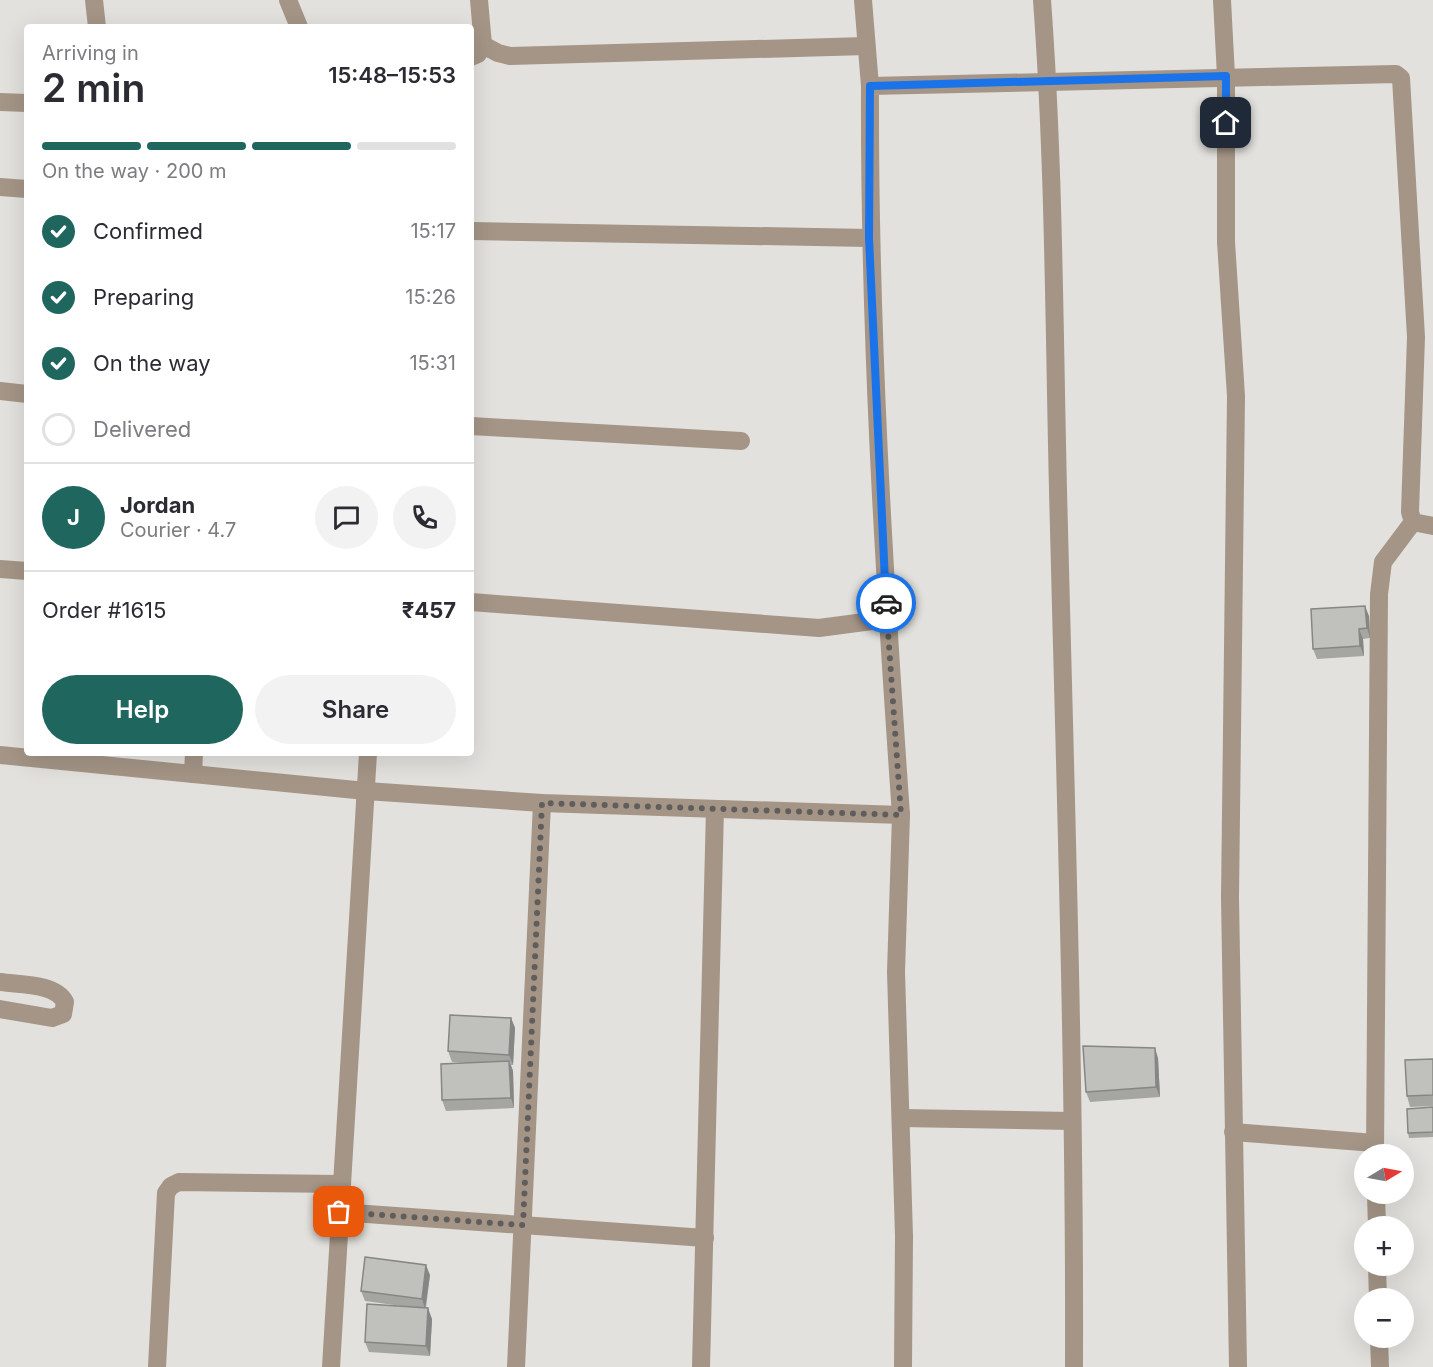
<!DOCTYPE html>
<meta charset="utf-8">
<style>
:root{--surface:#fff;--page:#f2f2f3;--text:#2b2b33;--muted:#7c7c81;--line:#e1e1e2;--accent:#1f675e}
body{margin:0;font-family:Inter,sans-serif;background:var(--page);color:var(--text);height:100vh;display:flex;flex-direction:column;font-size:22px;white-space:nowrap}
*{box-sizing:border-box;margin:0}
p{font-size:20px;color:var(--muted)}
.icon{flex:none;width:33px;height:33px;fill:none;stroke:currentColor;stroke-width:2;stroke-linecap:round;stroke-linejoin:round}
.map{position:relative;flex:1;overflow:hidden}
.details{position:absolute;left:24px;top:24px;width:450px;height:732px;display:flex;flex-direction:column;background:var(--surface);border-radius:6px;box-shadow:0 6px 24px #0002}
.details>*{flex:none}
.needle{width:39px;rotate:80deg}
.buttons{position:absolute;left:1354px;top:1144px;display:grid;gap:12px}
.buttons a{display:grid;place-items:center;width:60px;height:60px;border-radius:50%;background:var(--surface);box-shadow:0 6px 24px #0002;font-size:30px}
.pin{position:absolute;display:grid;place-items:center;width:51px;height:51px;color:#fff;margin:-26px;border-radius:12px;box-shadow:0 3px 9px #0006}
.courier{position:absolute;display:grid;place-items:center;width:60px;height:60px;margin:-30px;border:4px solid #1a73e8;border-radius:50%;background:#fff;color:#222;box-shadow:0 2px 8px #0007}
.overview em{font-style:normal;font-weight:600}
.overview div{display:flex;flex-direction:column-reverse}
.overview{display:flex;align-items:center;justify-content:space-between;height:102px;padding:0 18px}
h1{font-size:39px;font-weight:600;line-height:45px}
.bar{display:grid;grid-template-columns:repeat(4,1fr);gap:9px 6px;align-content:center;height:72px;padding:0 18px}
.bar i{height:8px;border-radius:4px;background:var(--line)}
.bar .active{background:var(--accent)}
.bar p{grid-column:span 4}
.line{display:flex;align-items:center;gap:15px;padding:0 18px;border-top:2px solid var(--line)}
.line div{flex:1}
.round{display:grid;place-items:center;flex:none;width:63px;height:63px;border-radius:32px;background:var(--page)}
ol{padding:0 18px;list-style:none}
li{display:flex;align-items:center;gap:18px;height:66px}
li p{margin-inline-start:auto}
li .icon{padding:6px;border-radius:50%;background:var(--accent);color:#fff;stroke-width:4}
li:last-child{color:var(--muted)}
li i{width:33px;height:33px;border:3px solid var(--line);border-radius:50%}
.button{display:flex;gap:12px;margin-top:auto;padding:12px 18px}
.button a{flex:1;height:69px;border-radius:36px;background:var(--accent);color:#fff;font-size:24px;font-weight:600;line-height:69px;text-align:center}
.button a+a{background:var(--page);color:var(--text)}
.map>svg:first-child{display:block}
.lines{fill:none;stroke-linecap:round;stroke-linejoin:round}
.minor{stroke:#a49586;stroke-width:18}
.wall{fill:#a5a5a2}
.shaded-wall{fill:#868684}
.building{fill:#c0c0bc;stroke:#868684;stroke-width:1.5}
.done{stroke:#5f5e5c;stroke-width:6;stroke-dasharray:0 10.8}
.route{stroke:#1a73e8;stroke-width:8}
</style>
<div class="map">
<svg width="1433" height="1367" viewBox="0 0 1433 1367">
<rect width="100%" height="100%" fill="#e2e1dd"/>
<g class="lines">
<g class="minor">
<polyline points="94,0 97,27"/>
<polyline points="288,0 299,27"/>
<polyline points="863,0 870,86"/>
<path d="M1042,0C1055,176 1054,352 1059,529C1066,808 1075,1088 1074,1367"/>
<polyline points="1222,0 1226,76 1226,242 1236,396 1230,898 1238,1367"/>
<polyline points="483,45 498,53 510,56 866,46"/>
<polyline points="471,57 478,54 483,45 479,0"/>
<polyline points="0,102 27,103"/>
<polyline points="0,187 27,189"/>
<polyline points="471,231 869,238"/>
<polyline points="0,391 27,394"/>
<polyline points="471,426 741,441"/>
<polyline points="0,569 27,571"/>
<polyline points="471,602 819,628 887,619"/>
<polyline points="0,755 366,791 542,803 901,815 896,972 904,1236 903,1367"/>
<polyline points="193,774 194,753"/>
<path d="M901,815C884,572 869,330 870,86L1396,74L1401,78L1416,337L1410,512L1413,522L1433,526"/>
<path d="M0,982C20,985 55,983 65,1002L63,1014L52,1018L0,1009"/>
<polyline points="901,1118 1072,1121"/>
<polyline points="1233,1132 1375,1143"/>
<polyline points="1375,1155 1379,594 1383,562 1413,522"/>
<polyline points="1376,1194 1377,1227"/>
<polyline points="339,1212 705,1238"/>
<polyline points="1377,1266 1378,1299"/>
<polyline points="1379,1338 1380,1367"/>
<polyline points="157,1367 166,1193 171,1186 179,1182 341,1184"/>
<polyline points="331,1367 368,753"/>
<polyline points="516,1367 542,803"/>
<polyline points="701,1367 715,809"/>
</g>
</g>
<g class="wall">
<polygon points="1369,616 1370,638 1363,639 1364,656 1317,659 1313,649"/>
<polygon points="511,1018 515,1028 513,1065 511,1065 513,1071 514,1108 446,1111 442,1100 470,1063 452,1062 448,1051"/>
<polygon points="1158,1058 1160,1097 1090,1102 1086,1092"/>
<polygon points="1433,1059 1433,1106 1410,1107 1407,1096"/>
<polygon points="1433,1107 1433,1137 1409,1138 1408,1133"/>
<polygon points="430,1275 426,1308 432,1319 430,1356 369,1352 365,1342 416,1308 365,1301 361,1291"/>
</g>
<g class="shaded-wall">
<polygon points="1365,606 1369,616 1370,638 1367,628"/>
<polygon points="1359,629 1363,639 1364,656 1360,646"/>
<polygon points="511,1018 515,1028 513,1065 509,1055"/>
<polygon points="1155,1048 1158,1058 1160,1097 1156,1087"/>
<polygon points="509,1061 513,1071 514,1108 511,1098"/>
<polygon points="426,1265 430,1275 425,1309 422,1299"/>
<polygon points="428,1308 432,1319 430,1356 426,1346"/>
</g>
<g class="building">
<polygon points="1365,606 1367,628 1359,629 1360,646 1313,649 1311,609"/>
<polygon points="450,1015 511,1018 509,1055 448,1051"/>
<polygon points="1083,1046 1155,1048 1156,1087 1086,1092"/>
<polygon points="1433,1059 1433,1095 1407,1096 1405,1060"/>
<polygon points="509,1061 511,1098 442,1100 441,1064"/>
<polygon points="1433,1107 1433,1132 1408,1133 1407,1109"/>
<polygon points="365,1257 426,1265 422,1299 361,1291"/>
<polygon points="367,1304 428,1308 426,1346 365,1342"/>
</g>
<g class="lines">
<polyline class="done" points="339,1212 523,1225 542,803 901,815 886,603"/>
<polyline class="route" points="886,603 869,238 870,86 1226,76 1226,123"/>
</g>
</svg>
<div class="buttons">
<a><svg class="needle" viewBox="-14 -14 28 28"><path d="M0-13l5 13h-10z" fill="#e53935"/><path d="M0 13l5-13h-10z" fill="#7c7c81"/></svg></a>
<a>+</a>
<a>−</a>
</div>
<div class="pin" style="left:339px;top:1212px;background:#ea580c"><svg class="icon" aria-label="bag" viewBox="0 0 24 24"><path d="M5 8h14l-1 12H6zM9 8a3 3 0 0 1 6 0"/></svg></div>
<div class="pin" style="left:1226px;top:123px;background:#1f2937"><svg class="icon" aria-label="home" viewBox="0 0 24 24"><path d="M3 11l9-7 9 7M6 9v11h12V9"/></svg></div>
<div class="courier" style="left:886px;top:603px"><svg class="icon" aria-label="car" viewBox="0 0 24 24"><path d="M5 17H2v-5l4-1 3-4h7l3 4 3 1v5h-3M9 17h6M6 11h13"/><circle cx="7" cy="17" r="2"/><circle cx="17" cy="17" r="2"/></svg></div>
<section class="details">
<div class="overview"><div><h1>2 min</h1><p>Arriving in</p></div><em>15:48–15:53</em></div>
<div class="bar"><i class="active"></i><i class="active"></i><i class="active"></i><i></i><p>On the way · 200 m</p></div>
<ol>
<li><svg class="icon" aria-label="check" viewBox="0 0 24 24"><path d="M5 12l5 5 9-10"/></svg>Confirmed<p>15:17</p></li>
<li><svg class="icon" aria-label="check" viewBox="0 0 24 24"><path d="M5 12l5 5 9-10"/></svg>Preparing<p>15:26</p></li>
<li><svg class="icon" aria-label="check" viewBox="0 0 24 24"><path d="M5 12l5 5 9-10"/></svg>On the way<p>15:31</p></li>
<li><i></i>Delivered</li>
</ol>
<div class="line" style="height:108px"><b class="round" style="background:var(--accent);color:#fff">J</b><div><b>Jordan</b><p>Courier · 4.7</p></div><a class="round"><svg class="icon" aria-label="chat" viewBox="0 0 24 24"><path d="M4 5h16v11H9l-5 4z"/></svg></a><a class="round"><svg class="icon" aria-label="phone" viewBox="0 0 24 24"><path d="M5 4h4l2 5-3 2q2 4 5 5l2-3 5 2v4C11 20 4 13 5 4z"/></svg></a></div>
<div class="line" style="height:78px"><div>Order #1615</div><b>₹457</b></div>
<div class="button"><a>Help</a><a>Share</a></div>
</section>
</div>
